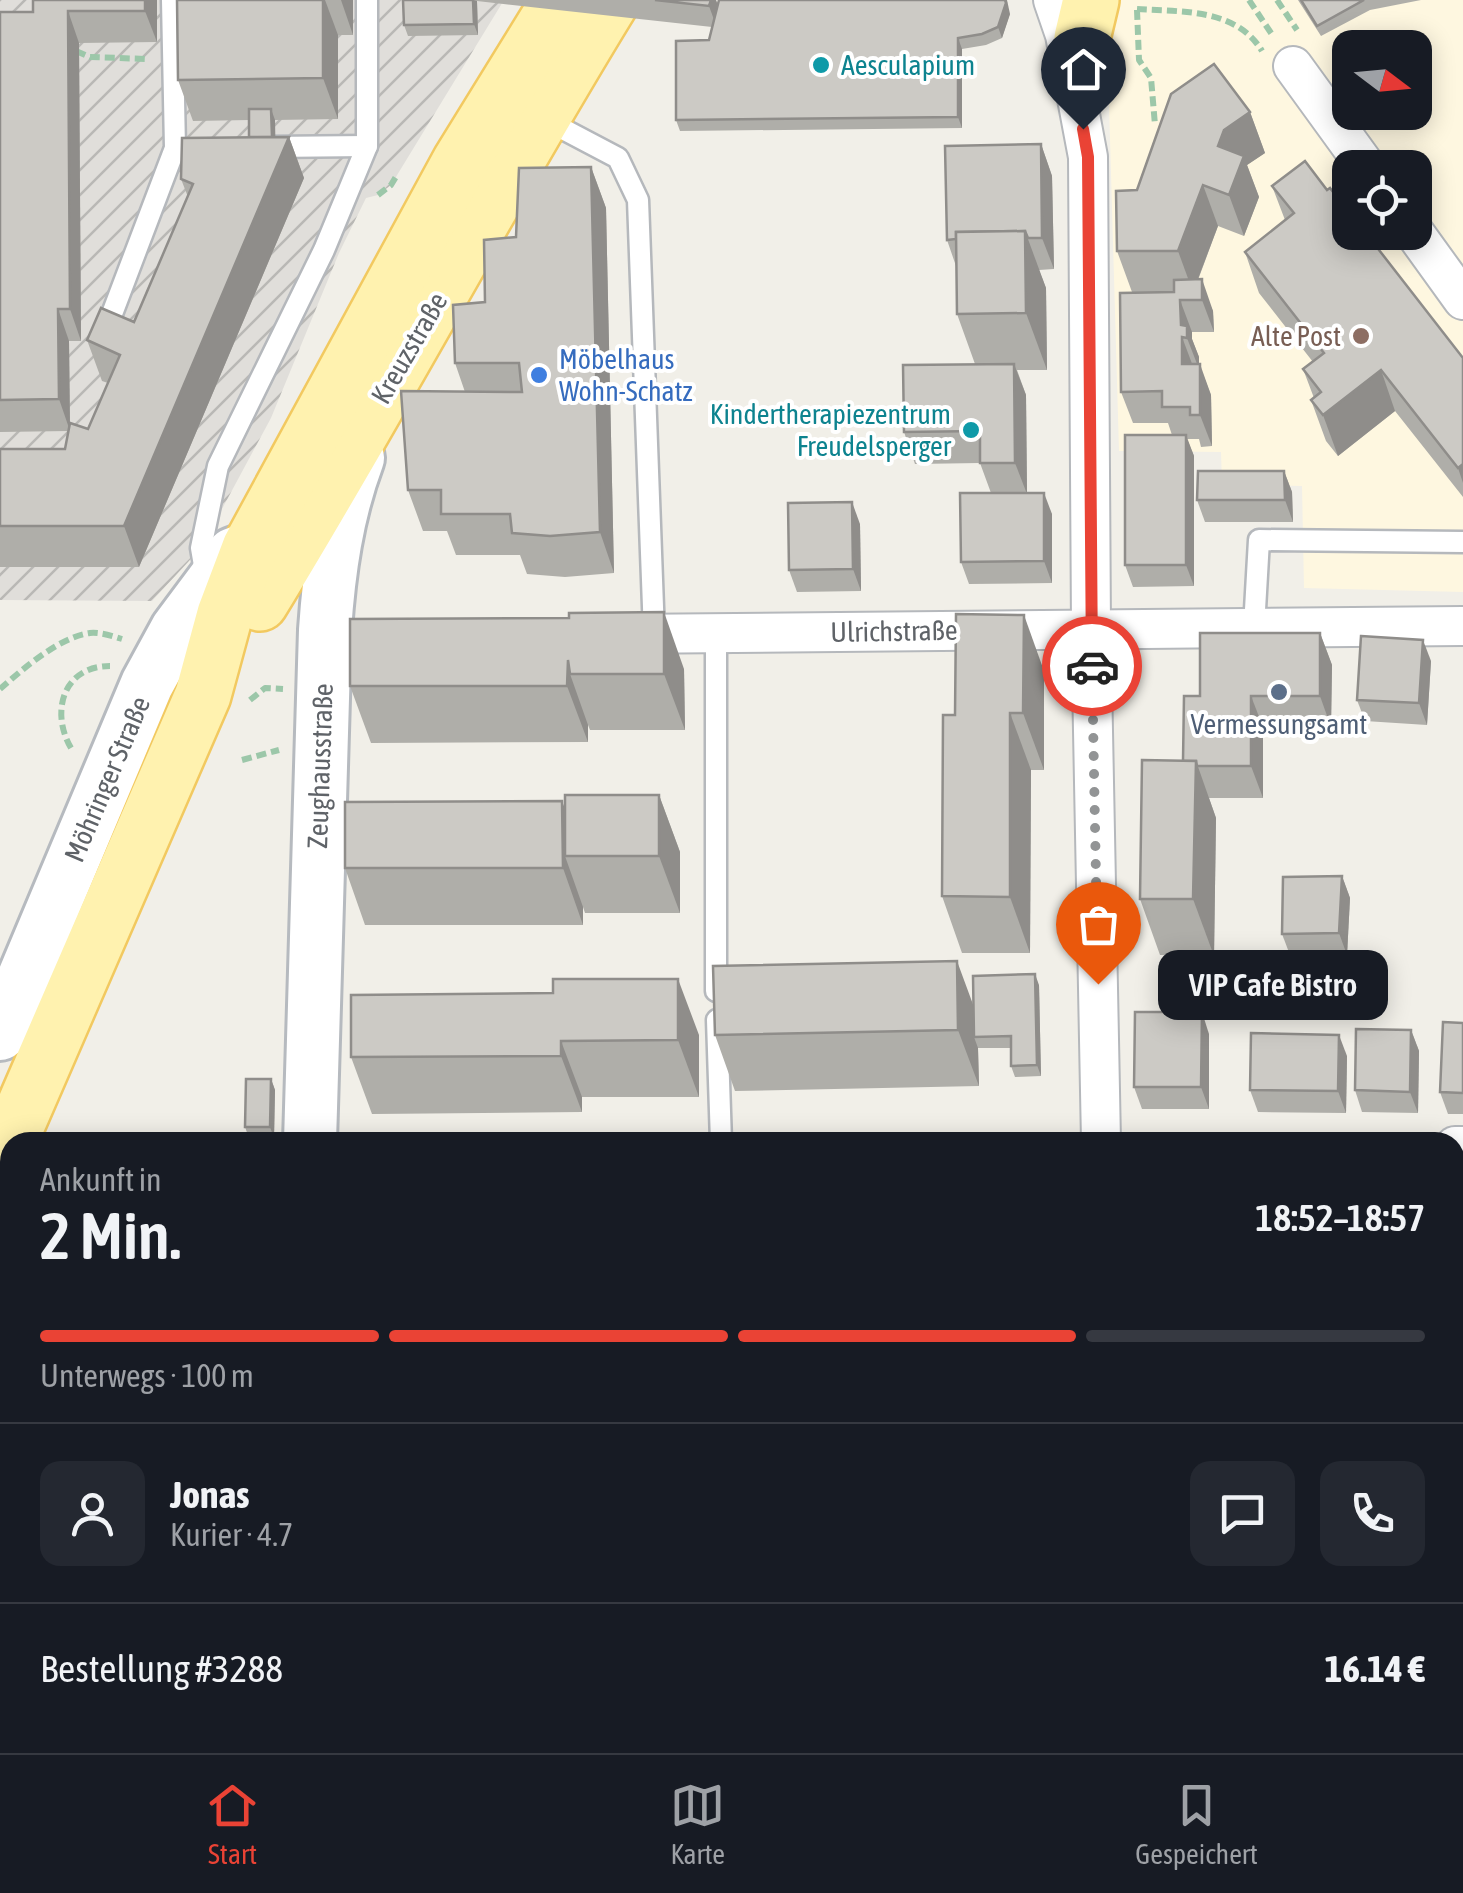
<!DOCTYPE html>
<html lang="de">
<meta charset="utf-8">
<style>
:root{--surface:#171b24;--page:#242831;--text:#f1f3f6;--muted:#9ea1a6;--line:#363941;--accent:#ea4335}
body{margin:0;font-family:"Asap Condensed",sans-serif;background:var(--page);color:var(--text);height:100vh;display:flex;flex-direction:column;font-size:38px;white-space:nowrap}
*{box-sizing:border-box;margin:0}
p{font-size:32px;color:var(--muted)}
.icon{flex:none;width:55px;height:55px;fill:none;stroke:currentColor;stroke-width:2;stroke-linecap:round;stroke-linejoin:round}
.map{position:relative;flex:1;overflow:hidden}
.side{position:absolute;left:0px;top:1132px;width:1465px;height:622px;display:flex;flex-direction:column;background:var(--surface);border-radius:30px 30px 0 0;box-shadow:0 5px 25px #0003}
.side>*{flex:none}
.needle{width:65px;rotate:106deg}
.controls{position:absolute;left:1332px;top:30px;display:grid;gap:20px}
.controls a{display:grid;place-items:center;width:100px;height:100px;border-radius:20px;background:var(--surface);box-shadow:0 5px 25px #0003;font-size:50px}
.pin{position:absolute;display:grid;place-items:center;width:85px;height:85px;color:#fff;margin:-102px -42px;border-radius:50% 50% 50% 0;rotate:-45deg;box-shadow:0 0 10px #0007}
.pin .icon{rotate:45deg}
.courier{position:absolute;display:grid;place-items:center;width:100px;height:100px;margin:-50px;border:8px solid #ea4335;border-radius:50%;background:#fff;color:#222;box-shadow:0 2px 12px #0007}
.bubble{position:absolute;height:70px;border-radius:20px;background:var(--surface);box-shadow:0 5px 25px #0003;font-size:32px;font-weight:600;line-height:70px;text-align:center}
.head em{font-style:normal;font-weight:600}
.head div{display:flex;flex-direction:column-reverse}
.head{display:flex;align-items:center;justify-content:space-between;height:170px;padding:0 40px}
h1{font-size:65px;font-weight:600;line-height:75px}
.bar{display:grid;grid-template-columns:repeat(4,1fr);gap:15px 10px;align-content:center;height:120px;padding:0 40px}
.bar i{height:12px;border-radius:8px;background:var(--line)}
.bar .on{background:var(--accent)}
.bar p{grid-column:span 4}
.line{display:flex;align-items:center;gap:25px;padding:0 40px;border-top:2px solid var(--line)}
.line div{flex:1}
.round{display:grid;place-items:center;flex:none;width:105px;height:105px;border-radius:20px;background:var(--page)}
.menu{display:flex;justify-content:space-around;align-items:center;height:140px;border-top:2px solid var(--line);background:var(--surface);font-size:28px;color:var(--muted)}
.menu a{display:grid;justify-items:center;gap:5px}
.menu .on{color:var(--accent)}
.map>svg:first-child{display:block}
.commercial{fill:#fef7e0;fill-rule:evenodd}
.industrial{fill:url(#industrial-furrows)}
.education{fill:#e1ded6}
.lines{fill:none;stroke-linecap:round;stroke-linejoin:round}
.lane-casing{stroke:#b5b8bc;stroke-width:25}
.street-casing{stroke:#b5b8bc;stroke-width:42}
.secondary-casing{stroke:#b6babf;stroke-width:58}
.primary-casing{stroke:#f2c960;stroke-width:60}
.path{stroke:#9cc7a9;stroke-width:6;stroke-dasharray:10 5;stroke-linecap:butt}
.lane{stroke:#fff;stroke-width:20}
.street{stroke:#fff;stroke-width:38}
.secondary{stroke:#fff;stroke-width:52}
.primary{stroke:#fff2af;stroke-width:55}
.wall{fill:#afaea9}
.shaded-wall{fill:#8f8d8a}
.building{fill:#cccac5;stroke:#8f8d8a;stroke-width:2.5}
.done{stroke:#929495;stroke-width:10;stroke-dasharray:0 18}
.route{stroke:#ea4335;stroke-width:12}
.culture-dot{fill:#0f9aa8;stroke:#fff;stroke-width:4}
.education-dot{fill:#8d6e63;stroke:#fff;stroke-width:4}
.shop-dot{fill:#3f7fe0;stroke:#fff;stroke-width:4}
.service-dot{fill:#5c6f8a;stroke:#fff;stroke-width:4}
.labels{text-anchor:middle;stroke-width:8;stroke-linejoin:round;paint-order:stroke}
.culture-label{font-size:28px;fill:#0d838f;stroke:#fff;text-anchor:start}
.education-label{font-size:28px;fill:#785e54;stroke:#fff;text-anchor:end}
.street-label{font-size:28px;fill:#5f6368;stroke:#fff}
.shop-label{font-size:28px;fill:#366cbe;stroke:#fff;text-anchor:start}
.service-label{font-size:28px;fill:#4e5e75;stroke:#fff}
</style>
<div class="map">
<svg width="1463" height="1753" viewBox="0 0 1463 1753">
<defs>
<pattern id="industrial-furrows" width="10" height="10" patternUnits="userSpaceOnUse" patternTransform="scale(2.5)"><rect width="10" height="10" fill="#e0deda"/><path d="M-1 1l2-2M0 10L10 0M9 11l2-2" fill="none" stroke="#b9b8b5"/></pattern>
</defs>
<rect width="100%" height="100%" fill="#f1efe8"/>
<path class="commercial" d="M1106,0H1463V592L1304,588L1302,486L1222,484L1221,452L1119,451ZM1350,48H1415V112H1350ZM1350,168H1415V232H1350Z"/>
<polygon class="industrial" points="0,0 504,0 391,185 378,195 366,198 339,253 271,418 201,548 152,601 0,600"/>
<rect class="education" x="333" y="1745" width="532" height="8"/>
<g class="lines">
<g class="lane-casing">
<g id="lane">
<polyline points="542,118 618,158 638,200 654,634"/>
<polyline points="269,147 367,146"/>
<polyline points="104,335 175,148 172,0"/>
<polyline points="206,577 201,548 218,466 324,250 367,146 367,0"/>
<polyline points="1254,627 1259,540 1463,542"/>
<polyline points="716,991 716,633"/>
<polyline points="717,1020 721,1142"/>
<polyline points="1371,1745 1371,1753"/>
</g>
</g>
<g class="street-casing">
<g id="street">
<polyline points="1053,0 1065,35 1088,157 1091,628 1101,1142"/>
<polyline points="1293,66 1367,168"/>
<polyline points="1414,232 1463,300"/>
<polyline points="621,634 1463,626"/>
<polyline points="1455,1146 1463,1146"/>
<polyline points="1455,1668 1463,1668"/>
<polyline points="0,1693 10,1693"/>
<polyline points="1104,1745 1104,1753"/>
</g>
</g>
<g class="secondary-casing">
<g id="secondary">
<polyline points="0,1034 147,684 177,629 233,554 249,548"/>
<path d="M310,1142L325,630C329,571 337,514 358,458"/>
<polyline points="324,1745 324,1753"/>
</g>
</g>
<g class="primary-casing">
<g id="primary">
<polyline points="1082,38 1091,0"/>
<path d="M260,603C382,404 490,198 612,0"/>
<polyline points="0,1163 203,695 225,614 250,548 460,162 560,0"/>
</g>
</g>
<g class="path">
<polyline points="1249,0 1273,36"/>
<polyline points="1277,0 1297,30"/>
<path d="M1137,9C1182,12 1236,8 1262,51"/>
<polyline points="1137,10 1139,60 1151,78 1155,125"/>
<polyline points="76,51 90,57 147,59"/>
<polyline points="378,195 391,185 397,175"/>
<path d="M0,689C23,669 59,637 90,633C100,632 112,636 122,639"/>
<polyline points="250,700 265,688 283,689"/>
<path d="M71,748C50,712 63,666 110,666"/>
<polyline points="242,760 279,750"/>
<polyline points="0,1260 10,1235"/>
<polyline points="683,1745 684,1753"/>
<polyline points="845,1745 845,1753"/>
</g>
<use href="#lane" class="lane"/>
<use href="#street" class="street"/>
<use href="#secondary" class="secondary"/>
<use href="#primary" class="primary"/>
</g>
<g class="wall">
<polygon points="157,0 157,42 79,43 81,341 69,341 70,423 88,429 108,383 102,381 87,340 134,322 188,197 181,179 249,137 249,120 193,121 178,80 177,0 353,0 353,35 338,35 338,119 275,120 275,137 289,137 304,178 139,567 0,567 0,449 65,449 68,431 0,432 0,12 33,12"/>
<polygon points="403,0 716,0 718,6 1010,14 1002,38 986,45 962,49 962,128 680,131 676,120 709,40 712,27 477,1 478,35 408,36 404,25"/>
<polygon points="1298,0 1421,0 1370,10 1321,36"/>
<polygon points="1250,112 1265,153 1247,165 1259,197 1244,236 1218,226 1198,280 1213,311 1214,332 1192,332 1192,339 1199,357 1199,364 1211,395 1212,446 1201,447 1199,439 1187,439 1194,456 1194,586 1133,587 1125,565 1172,435 1168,423 1133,423 1121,392 1174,292 1132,292 1117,251 1137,190"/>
<polygon points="1041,144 1052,176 1054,269 1039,270 1046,288 1047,370 1017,370 1026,395 1027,493 1052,514 1052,583 969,584 961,562 991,493 980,463 915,464 904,432 975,364 957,314 956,266 947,240"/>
<polygon points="591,167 606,208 614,573 565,577 527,574 520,555 456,555 447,531 423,531 408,490 465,392 455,363 516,237"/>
<polygon points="1272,186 1463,358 1463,497 1395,411 1338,456 1326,441 1311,400 1314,398 1303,369 1313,362 1259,293 1245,252 1285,220"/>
<polygon points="1284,471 1292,492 1293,522 1205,522 1197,500"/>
<polygon points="860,524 861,591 797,592 789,570"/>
<polygon points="350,619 684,669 685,730 590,730 588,725 588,742 371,743 350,686"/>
<polygon points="1320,633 1332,665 1331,727 1263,727 1263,798 1209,798 1216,818 1214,956 1160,955 1140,899 1183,761 1200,696"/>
<polygon points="1431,661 1427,725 1365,721 1357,700"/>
<polygon points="1044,671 1044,770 1031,770 1030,953 962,953 942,896 955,715"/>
<polygon points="659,795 680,852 680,913 585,913 583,907 583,925 365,925 345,868 565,807"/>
<polygon points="1342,876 1350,898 1347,955 1290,955 1282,934"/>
<polygon points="1039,985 1041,1076 1015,1077 1011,1066 1011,1048 978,1048 979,1086 735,1091 715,1035 974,1007"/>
<polygon points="351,995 699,1035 699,1097 582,1097 582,1112 372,1114 351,1057"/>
<polygon points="1463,1023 1463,1114 1448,1114 1440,1092"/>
<polygon points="1411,1030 1419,1051 1418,1113 1362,1112 1355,1090"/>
<polygon points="1209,1034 1209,1109 1142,1109 1134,1087"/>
<polygon points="1347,1056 1346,1113 1258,1112 1250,1090"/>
<polygon points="271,1079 275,1090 274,1138 249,1138 245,1127"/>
<rect x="1455" y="1175" width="8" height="89"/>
<polygon points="0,1362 10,1365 10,1460 0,1457"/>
<rect x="1455" y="1399" width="8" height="234"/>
</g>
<g class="shaded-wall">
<polygon points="145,0 157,0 157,42 145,11"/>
<polygon points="323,0 325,0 338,35 338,119 323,78"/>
<polygon points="341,0 353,0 353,35"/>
<polygon points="473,0 477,1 478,35 474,24"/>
<polygon points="711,0 716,0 721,15 717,28 709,6"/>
<polygon points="1005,0 1007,0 1010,14 1002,38 998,27"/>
<polygon points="68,11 79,43 81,341 70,309"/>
<polygon points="958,38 962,49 962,128 958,117"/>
<polygon points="271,109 275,120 276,169 289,137 304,178 139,567 124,526 272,167"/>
<polygon points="1250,112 1265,153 1247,165 1259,197 1244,236 1229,195 1218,146 1224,130"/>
<polygon points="1041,144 1052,176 1054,269 1042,238"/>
<polygon points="591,167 606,208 614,573 600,532"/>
<polygon points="1203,185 1218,226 1193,292 1178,251"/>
<polygon points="1025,231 1046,288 1047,370 1026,313"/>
<polygon points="1202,279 1213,311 1214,332 1202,300"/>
<polygon points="1180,300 1192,332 1192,339 1199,357 1199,369 1187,338 1181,325"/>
<polygon points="58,309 69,341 70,431 59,399"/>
<polygon points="1182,337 1194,369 1182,364"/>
<polygon points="1014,364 1026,395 1027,494 1015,463"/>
<polygon points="1200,364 1211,395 1212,446 1200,415"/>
<polygon points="1381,370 1395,411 1338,456 1323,415"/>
<polygon points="1186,435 1194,456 1194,586 1186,565"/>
<polygon points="1463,464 1463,483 1458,468"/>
<polygon points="1284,471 1292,492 1293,522 1285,500"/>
<polygon points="1044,493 1052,514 1052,583 1044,561"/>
<polygon points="852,502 860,524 861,591 853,569"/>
<polygon points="664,612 684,669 685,730 664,674"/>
<polygon points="1024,615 1044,671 1044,770 1023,713"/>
<polygon points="1320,633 1332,665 1331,727 1320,696"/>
<polygon points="1423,640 1431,661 1427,725 1419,703"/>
<polygon points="568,660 570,674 588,725 588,742 567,686"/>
<polygon points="1251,696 1263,727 1263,798 1251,766"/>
<polygon points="1010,713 1031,770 1030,953 1010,897"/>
<polygon points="1196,761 1216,818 1214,956 1193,899"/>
<polygon points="659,795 680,852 680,913 659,856"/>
<polygon points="562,801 583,856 565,856 583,907 583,925 563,868"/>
<polygon points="1342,876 1350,898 1347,955 1339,933"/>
<polygon points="957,961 978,1018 974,1037 978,1048 979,1086 958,1030"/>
<polygon points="1035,974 1039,985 1041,1076 1037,1065"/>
<polygon points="678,979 699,1035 699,1097 678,1040"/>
<polygon points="1202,1012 1209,1034 1209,1109 1201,1087"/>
<polygon points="1411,1030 1419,1051 1418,1113 1410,1092"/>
<polygon points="1339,1035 1347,1056 1346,1113 1338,1091"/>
<polygon points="561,1041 582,1097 582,1112 561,1056"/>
<polygon points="271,1079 275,1090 274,1138 270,1127"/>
<polygon points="0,1515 4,1526 0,1539"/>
<polygon points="0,1608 3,1616 4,1644 0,1634"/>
<polygon points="104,1745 115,1745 116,1753 105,1753"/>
<rect x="216" y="1745" width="20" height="8"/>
<rect x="524" y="1745" width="11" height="8"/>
<rect x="1047" y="1745" width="11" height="8"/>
</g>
<g class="building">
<polygon points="33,0 145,0 145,11 68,11 70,309 58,309 59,399 0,400 0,12 33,12"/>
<polygon points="177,0 323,0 323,78 178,80"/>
<polygon points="403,0 473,0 474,24 404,25"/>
<polygon points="655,0 711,0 709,6"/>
<polygon points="719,0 1005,0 1006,3 998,27 982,34 958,38 958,117 676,120 676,41 709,40"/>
<polygon points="1301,0 1364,0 1317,26"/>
<polygon points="1214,64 1250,112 1224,130 1218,146 1244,156 1229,195 1203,185 1178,251 1117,251 1116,191 1137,190 1171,94"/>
<polygon points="249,109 271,109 272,137 249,137"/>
<polygon points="289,137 124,526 0,526 0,449 65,449 70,423 88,429 120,355 87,340 101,308 134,322 193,184 181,179 182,138"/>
<polygon points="1041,144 1042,238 1028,238 1025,231 956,232 956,239 947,240 945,146"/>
<polygon points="1305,161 1327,190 1330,188 1350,214 1350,232 1365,232 1463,358 1463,464 1458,468 1381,370 1323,415 1311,400 1321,392 1303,369 1324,353 1245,252 1294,213 1272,186"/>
<polygon points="591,167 600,532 550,536 512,533 510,514 441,514 441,490 408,490 401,391 522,392 519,363 455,363 453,305 485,302 484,240 516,237 519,168"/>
<polygon points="1025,231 1026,313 957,314 956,232"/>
<polygon points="1202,279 1202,300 1180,300 1181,325 1187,326 1187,338 1182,337 1182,364 1200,364 1200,415 1190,415 1190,407 1162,407 1162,391 1121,392 1120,293 1174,292 1174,280"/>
<polygon points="1014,364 1015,463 980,463 980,431 904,432 903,365"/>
<rect x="1125" y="435" width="61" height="130"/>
<polygon points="1198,471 1284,471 1285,500 1197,500"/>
<polygon points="960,493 1044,493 1044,561 961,562"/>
<polygon points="852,502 853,569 789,570 788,503"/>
<polygon points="664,612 664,674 570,674 568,660 567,686 350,686 350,619 569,618 569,613"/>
<polygon points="956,614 1024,615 1023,713 1010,713 1010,897 942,896 943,715 955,715"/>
<polygon points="1200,633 1320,633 1320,696 1251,696 1251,766 1197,766 1196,761 1183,761 1184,696 1200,696"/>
<polygon points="1361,636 1423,640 1419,703 1357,700"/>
<polygon points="1142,760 1196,761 1193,899 1140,899"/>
<rect x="565" y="795" width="94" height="61"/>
<polygon points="562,801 563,868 345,868 345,802"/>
<polygon points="1342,876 1339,933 1282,934 1283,877"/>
<polygon points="957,961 958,1030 715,1035 713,966"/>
<polygon points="1035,974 1037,1065 1011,1066 1011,1036 974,1037 973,976"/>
<polygon points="553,979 678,979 678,1040 561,1041 561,1056 351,1057 351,995 553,993"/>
<polygon points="1135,1012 1202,1012 1201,1087 1134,1087"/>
<polygon points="1443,1022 1463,1023 1463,1093 1440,1092"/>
<polygon points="1356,1029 1411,1030 1410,1092 1355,1090"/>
<polygon points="1251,1033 1339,1035 1338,1091 1250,1090"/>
<polygon points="246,1079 271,1079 270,1127 245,1127"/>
<rect x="1455" y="1175" width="8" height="57"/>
<polygon points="0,1362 10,1365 10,1441 0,1438"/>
<rect x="1455" y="1399" width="8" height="193"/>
<polygon points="0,1702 10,1702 10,1745 104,1745 104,1752 0,1753"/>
<rect x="157" y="1745" width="59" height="8"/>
<rect x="365" y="1745" width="159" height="8"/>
<rect x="531" y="1745" width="124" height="8"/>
<rect x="690" y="1745" width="128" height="8"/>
<rect x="874" y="1745" width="173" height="8"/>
</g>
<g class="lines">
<polyline class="done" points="1092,666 1098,984"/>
<polyline class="route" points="1083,129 1088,157 1092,666"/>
</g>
<g class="culture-dot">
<circle cx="821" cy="65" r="10"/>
<circle cx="971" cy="430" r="10"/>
</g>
<circle class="education-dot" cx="1361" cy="336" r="10"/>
<circle class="shop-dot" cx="539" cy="375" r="10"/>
<circle class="service-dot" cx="1279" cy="692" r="10"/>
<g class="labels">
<g class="culture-label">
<text x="841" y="75">Aesculapium</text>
<text x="951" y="424" text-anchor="end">Kindertherapiezentrum<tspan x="951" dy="32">Freudelsperger</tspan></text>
</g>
<g class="education-label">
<text x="1341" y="346">Alte Post</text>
</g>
<g class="street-label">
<text transform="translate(409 348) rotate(-60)" y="10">Kreuzstraße</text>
<text transform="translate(894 631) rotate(-1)" y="10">Ulrichstraße</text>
<text transform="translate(320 766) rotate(-88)" y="10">Zeughausstraße</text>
<text transform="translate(107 779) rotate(-67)" y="10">Möhringer Straße</text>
</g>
<g class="shop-label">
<text x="559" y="369">Möbelhaus<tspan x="559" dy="32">Wohn-Schatz</tspan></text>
</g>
<g class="service-label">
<text x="1279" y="734">Vermessungsamt</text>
</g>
</g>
</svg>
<div class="controls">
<a><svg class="needle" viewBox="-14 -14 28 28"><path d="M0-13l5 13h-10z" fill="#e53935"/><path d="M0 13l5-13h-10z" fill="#9ea1a6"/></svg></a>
<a><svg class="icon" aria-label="locate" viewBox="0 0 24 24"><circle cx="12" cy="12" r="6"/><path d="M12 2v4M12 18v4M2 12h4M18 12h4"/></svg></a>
</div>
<div class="pin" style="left:1098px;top:984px;background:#ea580c"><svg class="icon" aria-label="bag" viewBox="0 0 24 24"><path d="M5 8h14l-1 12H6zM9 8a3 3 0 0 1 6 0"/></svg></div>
<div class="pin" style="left:1083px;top:129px;background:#1f2937"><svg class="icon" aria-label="home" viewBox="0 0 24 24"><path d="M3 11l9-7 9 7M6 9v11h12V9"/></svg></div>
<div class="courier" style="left:1092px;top:666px"><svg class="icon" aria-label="car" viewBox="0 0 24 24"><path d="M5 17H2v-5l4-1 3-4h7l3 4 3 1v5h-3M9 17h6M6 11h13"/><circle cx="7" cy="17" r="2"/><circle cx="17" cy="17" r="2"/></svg></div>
<div class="bubble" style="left:1158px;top:950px;width:230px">VIP Cafe Bistro</div>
<section class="side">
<div class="head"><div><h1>2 Min.</h1><p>Ankunft in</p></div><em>18:52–18:57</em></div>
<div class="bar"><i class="on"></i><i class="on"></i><i class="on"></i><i></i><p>Unterwegs · 100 m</p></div>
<div class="line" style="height:180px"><a class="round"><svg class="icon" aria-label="person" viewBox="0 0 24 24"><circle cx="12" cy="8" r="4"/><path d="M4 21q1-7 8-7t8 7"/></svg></a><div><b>Jonas</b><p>Kurier · 4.7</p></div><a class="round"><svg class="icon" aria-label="chat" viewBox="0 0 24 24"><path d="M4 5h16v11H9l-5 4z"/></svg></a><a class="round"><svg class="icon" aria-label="phone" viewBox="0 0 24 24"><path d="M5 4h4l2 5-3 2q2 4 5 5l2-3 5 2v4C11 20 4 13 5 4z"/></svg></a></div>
<div class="line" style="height:130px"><div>Bestellung #3288</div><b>16.14 €</b></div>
</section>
</div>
<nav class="menu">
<a class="on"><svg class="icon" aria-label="home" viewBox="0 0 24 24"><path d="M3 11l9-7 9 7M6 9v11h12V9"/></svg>Start</a>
<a><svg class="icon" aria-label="map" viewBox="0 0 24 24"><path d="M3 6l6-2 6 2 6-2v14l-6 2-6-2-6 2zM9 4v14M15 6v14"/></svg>Karte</a>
<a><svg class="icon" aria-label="saved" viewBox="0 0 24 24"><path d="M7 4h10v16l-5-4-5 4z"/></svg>Gespeichert</a>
</nav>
